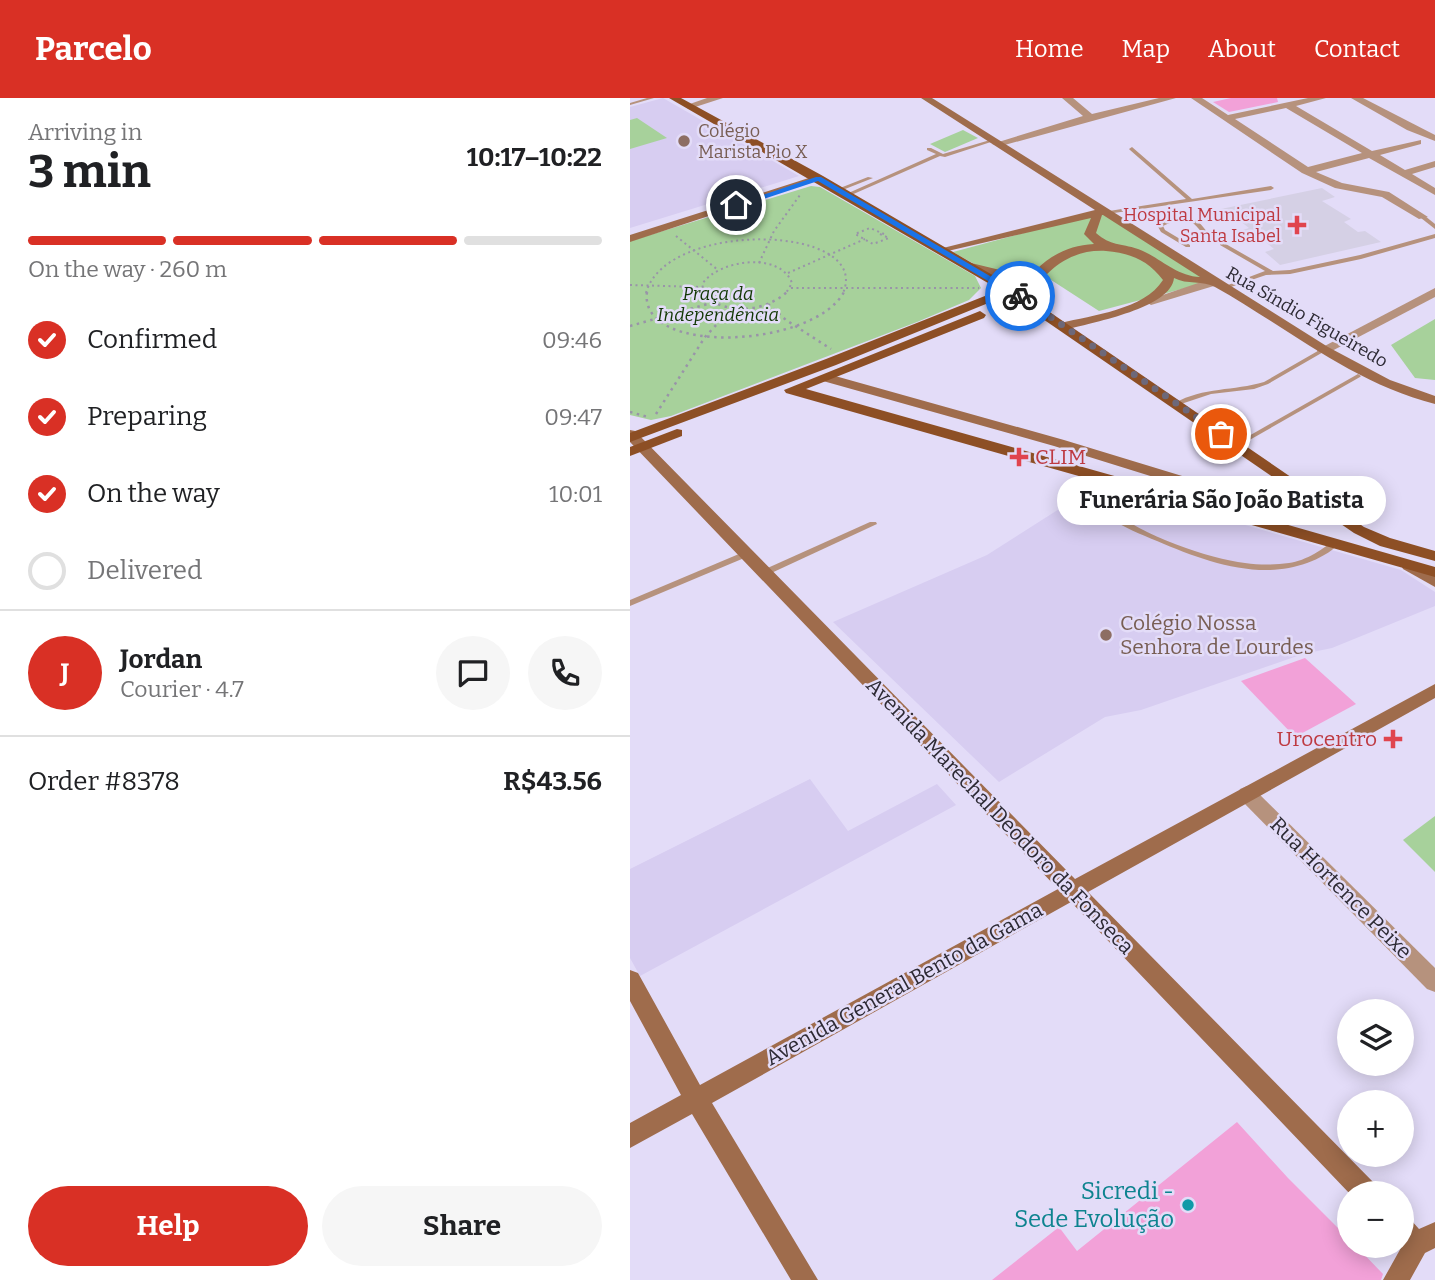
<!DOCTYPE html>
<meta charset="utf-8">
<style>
:root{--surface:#fff;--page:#f6f6f6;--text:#202124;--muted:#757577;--line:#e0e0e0;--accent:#d93025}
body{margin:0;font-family:Bitter,serif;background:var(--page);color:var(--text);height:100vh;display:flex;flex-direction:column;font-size:26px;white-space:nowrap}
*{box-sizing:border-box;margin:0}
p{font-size:23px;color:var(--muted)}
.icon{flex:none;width:38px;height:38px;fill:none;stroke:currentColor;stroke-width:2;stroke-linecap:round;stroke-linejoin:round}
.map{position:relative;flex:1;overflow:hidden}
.drawer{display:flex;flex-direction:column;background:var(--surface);width:630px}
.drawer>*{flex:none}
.tools{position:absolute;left:707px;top:901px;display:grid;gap:14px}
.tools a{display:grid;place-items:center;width:77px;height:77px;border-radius:50%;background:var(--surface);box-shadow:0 4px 18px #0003;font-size:35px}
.pin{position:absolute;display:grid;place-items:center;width:60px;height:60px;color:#fff;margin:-30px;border:4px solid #fff;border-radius:50%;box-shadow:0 2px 7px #0007}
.courier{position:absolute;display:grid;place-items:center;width:70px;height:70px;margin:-35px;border:5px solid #1a73e8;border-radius:50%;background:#fff;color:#222;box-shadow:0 2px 9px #0007}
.bubble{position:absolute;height:49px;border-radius:24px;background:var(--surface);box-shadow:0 4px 18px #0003;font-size:23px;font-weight:700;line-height:49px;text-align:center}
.headline em{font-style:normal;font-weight:700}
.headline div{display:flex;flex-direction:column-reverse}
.headline{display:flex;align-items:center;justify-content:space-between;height:119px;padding:0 28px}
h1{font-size:46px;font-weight:700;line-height:52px}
.bar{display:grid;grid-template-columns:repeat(4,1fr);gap:10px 7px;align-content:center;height:84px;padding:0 28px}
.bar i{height:9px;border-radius:5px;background:var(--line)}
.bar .current{background:var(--accent)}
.bar p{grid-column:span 4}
.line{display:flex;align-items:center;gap:18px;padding:0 28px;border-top:2px solid var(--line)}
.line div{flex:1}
.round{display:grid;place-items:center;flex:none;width:74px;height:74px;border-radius:37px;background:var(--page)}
ol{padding:0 28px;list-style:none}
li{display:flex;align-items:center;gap:21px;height:77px}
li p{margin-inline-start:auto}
li .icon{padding:7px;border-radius:50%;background:var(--accent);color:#fff;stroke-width:4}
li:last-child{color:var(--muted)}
li i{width:38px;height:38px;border:4px solid var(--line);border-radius:50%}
.button{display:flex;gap:14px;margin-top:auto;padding:14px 28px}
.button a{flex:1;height:80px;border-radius:42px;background:var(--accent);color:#fff;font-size:28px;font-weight:700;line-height:80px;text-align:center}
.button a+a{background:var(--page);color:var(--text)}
header{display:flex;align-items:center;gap:42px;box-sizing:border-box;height:98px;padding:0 35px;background:var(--accent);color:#fff}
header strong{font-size:33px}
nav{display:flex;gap:38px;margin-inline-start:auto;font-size:24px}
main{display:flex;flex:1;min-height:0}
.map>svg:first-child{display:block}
.built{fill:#d7cdf1}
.medical{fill:#d5d0e5}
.green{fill:#a7d19b}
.building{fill:#f2a1d8}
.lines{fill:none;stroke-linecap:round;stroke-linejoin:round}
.path-far1{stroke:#9994a8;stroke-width:2;stroke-dasharray:2 3.5;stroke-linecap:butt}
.path{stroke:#9994a8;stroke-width:2.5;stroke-dasharray:2.5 4.5;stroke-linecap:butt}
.lane{fill:#b6927d;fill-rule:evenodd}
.street{fill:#b6927d;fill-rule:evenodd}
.secondary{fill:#9f6c4c;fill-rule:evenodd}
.primary{fill:#8d4f25;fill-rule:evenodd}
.route{fill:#1a73e8}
.done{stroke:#6d6879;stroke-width:7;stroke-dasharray:0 12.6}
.education-dot{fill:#8d6e63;stroke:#e3dcf8;stroke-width:2.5}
.health-dot{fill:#e0444e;stroke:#e3dcf8;stroke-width:2.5}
.culture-dot{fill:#0f9aa8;stroke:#e3dcf8;stroke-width:2.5}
.labels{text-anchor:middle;stroke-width:5;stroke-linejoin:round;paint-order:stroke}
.far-education-label{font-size:18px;fill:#785e54;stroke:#e3dcf8;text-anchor:start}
.far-health-label{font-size:18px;fill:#be3a42;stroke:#e3dcf8;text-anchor:end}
.far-park-label{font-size:18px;font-style:italic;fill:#113703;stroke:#e3dcf8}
.far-street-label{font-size:18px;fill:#2d2a34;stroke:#e3dcf8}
.health-label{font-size:21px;fill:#be3a42;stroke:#e3dcf8;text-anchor:start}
.education-label{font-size:21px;fill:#785e54;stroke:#e3dcf8;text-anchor:start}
.street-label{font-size:21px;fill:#2d2a34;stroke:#e3dcf8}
.near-culture-label{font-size:24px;fill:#0d838f;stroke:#e3dcf8;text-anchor:end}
</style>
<header>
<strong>Parcelo</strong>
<nav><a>Home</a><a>Map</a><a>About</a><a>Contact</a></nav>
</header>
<main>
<section class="drawer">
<div class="headline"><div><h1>3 min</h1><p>Arriving in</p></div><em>10:17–10:22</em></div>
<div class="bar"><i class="current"></i><i class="current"></i><i class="current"></i><i></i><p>On the way · 260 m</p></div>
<ol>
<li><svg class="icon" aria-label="check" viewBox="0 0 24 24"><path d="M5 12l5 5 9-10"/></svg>Confirmed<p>09:46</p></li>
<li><svg class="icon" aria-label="check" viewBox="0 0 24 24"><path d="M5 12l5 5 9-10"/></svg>Preparing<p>09:47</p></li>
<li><svg class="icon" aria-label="check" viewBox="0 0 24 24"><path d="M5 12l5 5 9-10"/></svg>On the way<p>10:01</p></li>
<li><i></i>Delivered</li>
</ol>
<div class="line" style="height:126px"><b class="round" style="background:var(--accent);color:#fff">J</b><div><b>Jordan</b><p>Courier · 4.7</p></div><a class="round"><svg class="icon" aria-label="chat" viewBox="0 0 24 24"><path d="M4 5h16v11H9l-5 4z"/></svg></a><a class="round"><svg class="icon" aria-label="phone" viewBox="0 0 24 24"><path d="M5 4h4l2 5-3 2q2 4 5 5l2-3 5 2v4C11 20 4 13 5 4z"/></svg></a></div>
<div class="line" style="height:91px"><div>Order #8378</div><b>R$43.56</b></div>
<div class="button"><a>Help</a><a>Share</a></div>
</section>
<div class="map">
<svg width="805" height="1182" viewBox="0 0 805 1182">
<rect width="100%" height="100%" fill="#e3dcf8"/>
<g class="built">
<polygon points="33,0 169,78 0,130 0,9"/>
<polygon points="470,385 771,472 805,494 805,508 702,550 673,556 511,612 475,619 369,684 203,524 357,457"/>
<polygon points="180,681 218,733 307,686 326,707 10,878 0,860 0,771"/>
</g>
<polygon class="medical" points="692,90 705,99 692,103 721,121 714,124 728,134 735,133 751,144 650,167 635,154 644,151 633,142 623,144 610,133 619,130 605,119 597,121 586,112"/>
<g class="green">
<polygon points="7,20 37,40 0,51 0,22"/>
<polygon points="333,32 348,40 315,54 300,46"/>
<polygon points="181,88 190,89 345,178 351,190 339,202 287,224 41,318 21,322 0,317 0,143"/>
<polygon points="476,113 582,183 469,213 415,178 390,192 323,154"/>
<polygon points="805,221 805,282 785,280 761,247"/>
<polygon points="805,718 805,774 773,742"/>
</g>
<g class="building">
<polygon points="601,0 647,0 648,4 599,14 583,4"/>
<polygon points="675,560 726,606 665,639 611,583"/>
<polygon points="607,1024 658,1080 719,1141 719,1148 726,1148 753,1176 751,1182 362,1182 429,1129 447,1153"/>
</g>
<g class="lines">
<g class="path-far1">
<polyline points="250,136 259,140 243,146 225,136 240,130 254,136"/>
<polyline points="46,138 88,172"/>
<polyline points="129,165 144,133 170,97"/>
<polyline points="158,175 235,141"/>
<polyline points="0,187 71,189"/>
<polyline points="161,190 349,190"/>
<path d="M16,195C36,121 243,126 213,195"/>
<path d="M72,195L73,185C89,162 150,153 162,185L156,195"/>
</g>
<g class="path">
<path d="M17,194C8,259 184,250 214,194"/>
<path d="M71,194C93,218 134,215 157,194"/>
<polyline points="138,206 156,222 201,251"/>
<polyline points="0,228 81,205"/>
<polyline points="0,314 18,319"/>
<polyline points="26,316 75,239 102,210"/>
</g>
<g class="lane">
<polygon points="17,0 24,0 0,7 0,5"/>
<polygon points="360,42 364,43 315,59 310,58 219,98 214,97 306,56 297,52 297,50 301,50 313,56"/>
<polygon points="502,49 562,101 641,88 644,90 641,92 477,116 476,115 479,113 556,101 500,52 499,51"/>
<polygon points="238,79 243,80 210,93 205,92"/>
<path d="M551,118C566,118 572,127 580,138L579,139H575C561,119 555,118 533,128L535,132L560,147V149H556L531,134L527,127L528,126Z"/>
<polygon points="791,118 795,118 805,126 805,131 791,120"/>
<polygon points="805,136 805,140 731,161 660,176 636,177 595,191 590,190 635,173 590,147 590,145 594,145 643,173 660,172 730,157"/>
<path d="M693,250L696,252L695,253L638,286L624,291L581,296L548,307L545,305C573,289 604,293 634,284Z"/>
<polygon points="728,276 731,278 730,279 609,348 605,348 603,347"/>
<path d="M471,378H477L478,380L469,399C493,432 575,460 615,465C630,467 644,467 659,465C667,464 677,460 684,456C692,452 699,444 708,444L709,446C691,463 665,471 640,472C601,473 562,458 527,443C510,436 494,430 479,419C472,413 467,406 461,399Z"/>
<polygon points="240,424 246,424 247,426 137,477 131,477 130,475 131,473"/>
<polygon points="116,453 120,456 119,458 0,508 0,502"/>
</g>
<g class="street">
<polygon points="77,0 93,0 59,11 54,8"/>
<polygon points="432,0 443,0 462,16 529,0 546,0 371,48 362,46 453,18"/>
<path d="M561,0H572L598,17L678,0H696L666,8L742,53L791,42V46L750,57L775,72L805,63V69L782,76L805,90V97L739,60L686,74L712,85L759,94L798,119L789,121L752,99L705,90L672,75ZM656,10L732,55L678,69L605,21Z"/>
<polygon points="721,0 733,0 805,37 805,43 777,32"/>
<polygon points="583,180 587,181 587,187 521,207 515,203"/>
<polygon points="805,190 805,199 698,255 688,255 687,252"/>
<polygon points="617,688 624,691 805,870 805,894 797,891 610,701 608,696 610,691"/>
</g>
<g class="secondary">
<path d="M291,0H302L698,249L760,282L805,298V306C722,285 658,230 585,189C573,182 557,187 544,180C541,210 464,224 439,231H431V225C462,217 514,212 533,182C518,162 500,155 476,153C439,151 416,172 396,203L392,204L386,200L400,180H370L335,169L341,165L370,172H406C422,156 441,147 464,146L454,136L461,120L309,155V151L465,112ZM472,117H473L570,179C545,178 530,159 508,151C490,145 481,148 466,135Z"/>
<polygon points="185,78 194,80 0,144 0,137"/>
<polygon points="198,276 434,342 621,399 646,399 650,392 647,381 654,377 661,381 664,392 657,405 639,410 620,409 424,348 193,283 191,280"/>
<polygon points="0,332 5,333 445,781 805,586 805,600 458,794 746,1087 749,1096 720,1096 441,804 82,1005 188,1182 161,1182 62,1016 0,1050 0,1025 51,997 0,903 0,872 8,875 70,987 428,791 0,344"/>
<polygon points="779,462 805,477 805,489 773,471 771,467 773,463"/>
<polygon points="772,1119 781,1122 789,1131 805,1124 805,1150 795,1155 780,1182 753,1182 772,1148"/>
</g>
<g class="primary">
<polygon points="39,0 51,0 193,78 383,189 734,429 760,440 805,453 805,463 750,448 724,435 378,197 206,267 0,344 0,335 196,261 370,192"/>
<polygon points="350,213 356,217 354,220 176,291 566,401 568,397 573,395 625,401 627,404 625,407 620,409 581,405 805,469 805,479 156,295 154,292"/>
<polygon points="47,331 52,332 52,338 0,358 0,349"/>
</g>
</g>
<polygon class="route" points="186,79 191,79 394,198 387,200 188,83 109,109 103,107"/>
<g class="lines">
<polyline class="done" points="390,198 591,336"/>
</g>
<g class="education-dot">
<circle cx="54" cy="43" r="7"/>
<circle cx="476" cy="537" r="7"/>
</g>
<g class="health-dot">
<path d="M663.5 116.5h7v7h7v7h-7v7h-7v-7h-7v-7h7z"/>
<path d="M385.5 348.5h7v7h7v7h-7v7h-7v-7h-7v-7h7z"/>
<path d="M759.5 630.5h7v7h7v7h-7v7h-7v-7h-7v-7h7z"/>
</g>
<circle class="culture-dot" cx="558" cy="1107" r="7"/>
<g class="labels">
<g class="far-education-label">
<text x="68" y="39">Colégio<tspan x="68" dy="21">Marista Pio X</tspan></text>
</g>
<g class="far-health-label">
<text x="651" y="123">Hospital Municipal<tspan x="651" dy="21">Santa Isabel</tspan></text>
</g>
<g class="far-park-label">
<text x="88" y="202">Praça da<tspan x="88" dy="21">Independência</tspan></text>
</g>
<g class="far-street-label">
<text transform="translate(677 219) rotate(30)" y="6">Rua Síndio Figueiredo</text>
</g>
<g class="health-label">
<text x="405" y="366">CLIM</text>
<text x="747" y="648" text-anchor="end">Urocentro</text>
</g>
<g class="education-label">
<text x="490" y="532">Colégio Nossa<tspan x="490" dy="24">Senhora de Lourdes</tspan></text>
</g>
<g class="street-label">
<text transform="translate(370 718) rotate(46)" y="7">Avenida Marechal Deodoro da Fonseca</text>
<text transform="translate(711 790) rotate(45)" y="7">Rua Hortence Peixe</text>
<text transform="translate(274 886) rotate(-29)" y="7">Avenida General Bento da Gama</text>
</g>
<g class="near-culture-label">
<text x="544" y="1101">Sicredi -<tspan x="544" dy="28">Sede Evolução</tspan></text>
</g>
</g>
</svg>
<div class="tools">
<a><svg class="icon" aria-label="layers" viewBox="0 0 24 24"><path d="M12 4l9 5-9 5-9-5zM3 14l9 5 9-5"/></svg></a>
<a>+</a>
<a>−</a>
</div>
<div class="pin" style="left:591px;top:336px;background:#ea580c"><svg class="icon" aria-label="bag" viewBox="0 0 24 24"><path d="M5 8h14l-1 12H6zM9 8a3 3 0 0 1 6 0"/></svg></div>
<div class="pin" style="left:106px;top:107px;background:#1f2937"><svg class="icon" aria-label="home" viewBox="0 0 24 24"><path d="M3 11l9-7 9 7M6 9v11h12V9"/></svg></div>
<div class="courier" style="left:390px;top:198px"><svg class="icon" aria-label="bike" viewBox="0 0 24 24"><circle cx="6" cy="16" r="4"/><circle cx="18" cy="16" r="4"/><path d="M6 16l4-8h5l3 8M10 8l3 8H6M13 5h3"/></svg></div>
<div class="bubble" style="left:427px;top:378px;width:329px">Funerária São João Batista</div>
</div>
</main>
